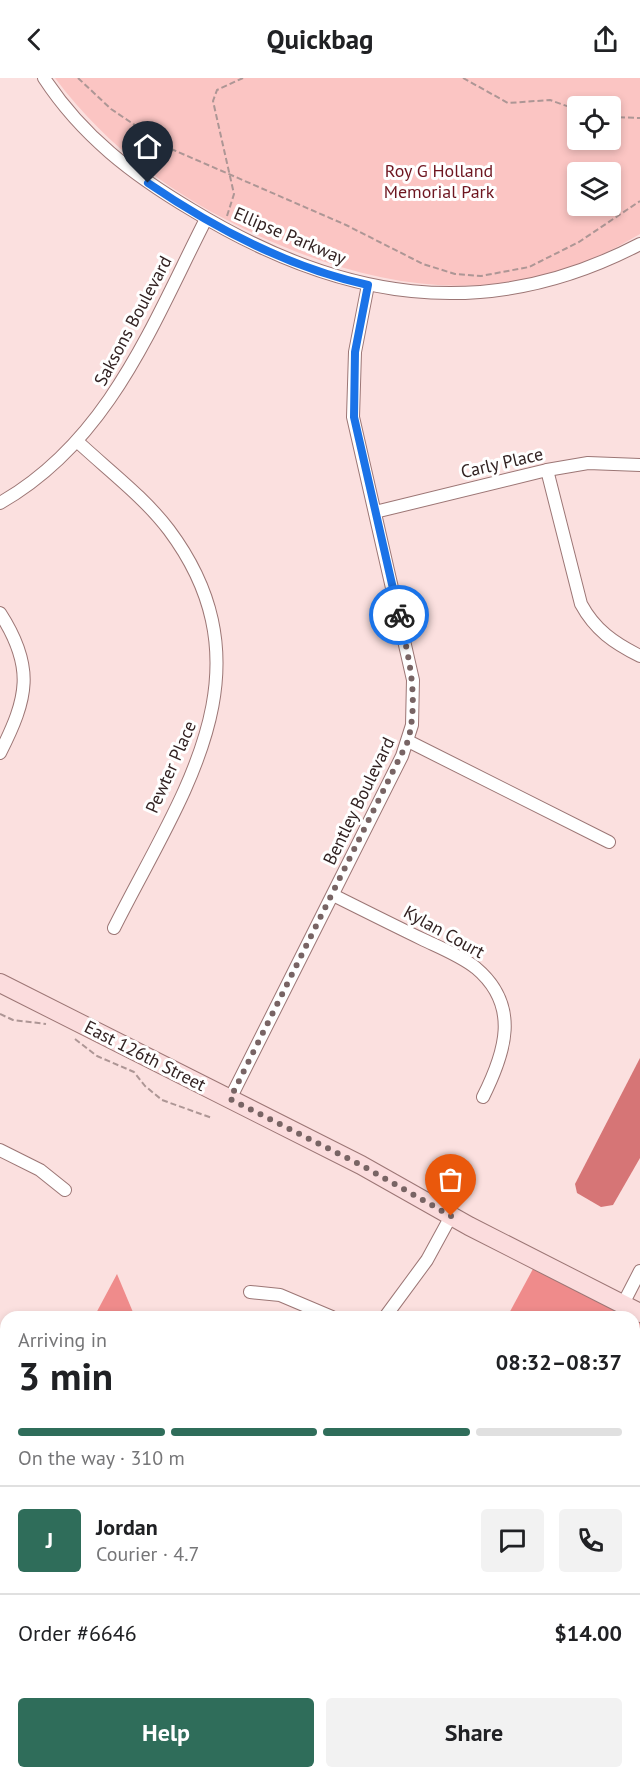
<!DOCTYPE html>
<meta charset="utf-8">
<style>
:root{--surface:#fff;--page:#f2f2f2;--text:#202124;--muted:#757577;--line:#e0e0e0;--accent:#2f6d5a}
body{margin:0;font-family:"PT Sans",sans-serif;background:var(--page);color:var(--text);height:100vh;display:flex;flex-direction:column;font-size:22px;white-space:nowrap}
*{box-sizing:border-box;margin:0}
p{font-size:20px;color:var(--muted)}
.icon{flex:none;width:33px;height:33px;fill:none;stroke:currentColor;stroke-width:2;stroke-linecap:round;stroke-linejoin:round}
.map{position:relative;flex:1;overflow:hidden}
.details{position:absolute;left:0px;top:1233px;width:640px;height:468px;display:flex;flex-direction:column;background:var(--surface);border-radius:18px 18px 0 0;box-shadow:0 3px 9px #0003}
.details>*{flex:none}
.fabs{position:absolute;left:567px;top:18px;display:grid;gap:12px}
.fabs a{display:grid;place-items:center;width:54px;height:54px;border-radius:6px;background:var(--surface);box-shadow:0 3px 9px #0003;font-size:30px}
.pin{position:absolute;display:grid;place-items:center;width:51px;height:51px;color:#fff;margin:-62px -26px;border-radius:50% 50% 50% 0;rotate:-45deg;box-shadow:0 0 6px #0007}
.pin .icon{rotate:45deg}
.courier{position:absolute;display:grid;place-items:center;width:60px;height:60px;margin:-30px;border:4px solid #1a73e8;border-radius:50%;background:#fff;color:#222;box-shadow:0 2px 8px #0007}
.overview em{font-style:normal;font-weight:600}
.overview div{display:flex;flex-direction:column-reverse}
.overview{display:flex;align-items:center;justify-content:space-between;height:102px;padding:0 18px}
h1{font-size:39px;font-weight:600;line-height:45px}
.bar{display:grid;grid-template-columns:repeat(4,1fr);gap:9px 6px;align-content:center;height:72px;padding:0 18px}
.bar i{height:8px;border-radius:4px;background:var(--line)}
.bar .selected{background:var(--accent)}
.bar p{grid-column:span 4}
.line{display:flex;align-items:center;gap:15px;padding:0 18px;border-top:2px solid var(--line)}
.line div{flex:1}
.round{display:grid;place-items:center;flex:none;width:63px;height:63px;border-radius:6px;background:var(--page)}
.primary-button{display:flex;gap:12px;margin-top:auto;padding:12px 18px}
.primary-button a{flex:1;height:69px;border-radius:6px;background:var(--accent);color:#fff;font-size:24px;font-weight:600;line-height:69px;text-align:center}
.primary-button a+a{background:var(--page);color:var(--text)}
header{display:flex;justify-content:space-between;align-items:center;height:78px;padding:0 18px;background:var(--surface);font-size:27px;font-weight:600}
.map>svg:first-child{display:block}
.green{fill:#fbc5c3;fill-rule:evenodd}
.forest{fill:#ef8b8b}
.water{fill:#d67576}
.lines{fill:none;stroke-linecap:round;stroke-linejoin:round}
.stream{stroke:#d67576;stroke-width:4}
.street-casing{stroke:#9c7675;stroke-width:14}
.secondary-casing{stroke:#9c7675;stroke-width:20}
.path{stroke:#ad9695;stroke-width:2;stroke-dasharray:6 3;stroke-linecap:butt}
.street{stroke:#fff;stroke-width:12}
.secondary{stroke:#fbdcdd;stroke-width:18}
.done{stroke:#786464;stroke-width:6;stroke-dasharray:0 10.8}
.route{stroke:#1a73e8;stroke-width:8}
.labels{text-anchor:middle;stroke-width:6;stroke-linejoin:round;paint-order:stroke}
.park-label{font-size:18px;fill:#6e1620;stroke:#fff}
.street-label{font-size:18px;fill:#322222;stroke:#fff}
</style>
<header><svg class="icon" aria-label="back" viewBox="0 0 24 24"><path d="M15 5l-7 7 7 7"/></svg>Quickbag<svg class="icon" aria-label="share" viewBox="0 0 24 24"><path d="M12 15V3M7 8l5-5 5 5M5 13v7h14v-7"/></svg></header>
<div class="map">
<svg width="640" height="1701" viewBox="0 0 640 1701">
<rect width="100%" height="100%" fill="#fbe0df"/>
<path class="green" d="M55,0H640V156C514,233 385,216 257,157C176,119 109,72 55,0ZM578,28H610V62H578ZM578,94H610V128H578Z"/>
<g class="forest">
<polygon points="534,1189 631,1239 507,1239"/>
<polygon points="117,1196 135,1239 94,1239"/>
<polygon points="635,1241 640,1244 640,1701 0,1701 0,1417 6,1406 6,1695 634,1695"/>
</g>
<polygon class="water" points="640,980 640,1080 613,1127 601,1129 577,1115 575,1106"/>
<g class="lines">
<g class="stream">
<polyline points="0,1666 6,1666"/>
<polyline points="634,1672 640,1670"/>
<polyline points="273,1695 276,1701"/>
<polyline points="396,1695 399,1701"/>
</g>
<g class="street-casing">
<g id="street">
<path d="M44,0C82,58 133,97 192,132C338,221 483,248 640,166"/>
<path d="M78,364C108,392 144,419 169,452C275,594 180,718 114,850"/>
<path d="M547,392L581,526C595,552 614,565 640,578"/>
<path d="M0,425C109,363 152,247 206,141"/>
<polyline points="375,434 547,392 588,385 640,387"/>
<path d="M0,535C35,589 28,620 0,675"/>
<polyline points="408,663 609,764"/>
<path d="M333,817C363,832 393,847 424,862C441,870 461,878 476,890C521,928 505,975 483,1019"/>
<polyline points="230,1021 402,678 412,647 413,602 353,339 355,274 368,207"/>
<polyline points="0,1072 40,1092 65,1112"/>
<polyline points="250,1214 280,1217 332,1239"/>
<polyline points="623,1226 640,1193"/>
<polyline points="385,1239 427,1182 451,1138"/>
</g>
</g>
<g class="secondary-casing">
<polyline id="secondary" points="0,905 361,1087 469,1148 640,1235"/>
</g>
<g class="path">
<polyline points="78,0 111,31 169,70 346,147 423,186 455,196 481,198 529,189 579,164 640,123"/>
<polyline points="463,0 508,25 550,22 578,32"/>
<polyline points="610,39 640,40"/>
<polyline points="227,138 234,116 213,23 217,12 243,0"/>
<polyline points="0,936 13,942 46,946"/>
<polyline points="75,961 97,978 134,994 145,1008 162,1022 212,1040"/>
</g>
<use href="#street" class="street"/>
<use href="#secondary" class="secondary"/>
</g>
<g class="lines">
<path class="done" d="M399,537C409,580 419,619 408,663L230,1021L361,1087L451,1138"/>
<path class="route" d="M148,105C214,150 290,190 368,207L355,274L354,339L399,537"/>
</g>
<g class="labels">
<g class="park-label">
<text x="439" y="99">Roy G Holland<tspan x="439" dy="21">Memorial Park</tspan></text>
</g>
<g class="street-label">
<text transform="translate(290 158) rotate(23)" y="6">Ellipse Parkway</text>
<text transform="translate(133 243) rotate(-62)" y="6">Saksons Boulevard</text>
<text transform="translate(502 385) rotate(-13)" y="6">Carly Place</text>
<text transform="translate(171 689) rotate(-66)" y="6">Pewter Place</text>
<text transform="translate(359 723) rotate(-64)" y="6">Bentley Boulevard</text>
<text transform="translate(444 854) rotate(29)" y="6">Kylan Court</text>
<text transform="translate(145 978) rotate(27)" y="6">East 126th Street</text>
</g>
</g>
</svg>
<div class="fabs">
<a><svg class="icon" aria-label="locate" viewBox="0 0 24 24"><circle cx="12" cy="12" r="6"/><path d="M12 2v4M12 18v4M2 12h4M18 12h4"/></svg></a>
<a><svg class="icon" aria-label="layers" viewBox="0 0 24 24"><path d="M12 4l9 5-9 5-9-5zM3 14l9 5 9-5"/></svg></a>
</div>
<div class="pin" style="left:451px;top:1138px;background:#ea580c"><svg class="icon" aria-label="bag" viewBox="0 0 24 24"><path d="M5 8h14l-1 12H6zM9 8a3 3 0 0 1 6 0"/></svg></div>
<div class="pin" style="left:148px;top:105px;background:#1f2937"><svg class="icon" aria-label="home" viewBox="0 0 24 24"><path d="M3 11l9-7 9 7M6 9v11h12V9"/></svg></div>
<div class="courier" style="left:399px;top:537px"><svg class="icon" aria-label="bike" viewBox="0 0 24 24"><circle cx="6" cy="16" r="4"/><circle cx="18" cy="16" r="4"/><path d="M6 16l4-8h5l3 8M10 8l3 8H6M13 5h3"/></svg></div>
<section class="details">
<div class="overview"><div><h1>3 min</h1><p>Arriving in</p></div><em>08:32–08:37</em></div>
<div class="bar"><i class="selected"></i><i class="selected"></i><i class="selected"></i><i></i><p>On the way · 310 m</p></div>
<div class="line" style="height:108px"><b class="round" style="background:var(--accent);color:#fff">J</b><div><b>Jordan</b><p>Courier · 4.7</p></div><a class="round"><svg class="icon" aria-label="chat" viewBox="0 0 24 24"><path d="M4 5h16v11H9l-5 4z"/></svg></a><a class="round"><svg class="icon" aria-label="phone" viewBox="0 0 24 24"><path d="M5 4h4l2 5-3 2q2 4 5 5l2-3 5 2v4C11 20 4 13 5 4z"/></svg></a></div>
<div class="line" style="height:78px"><div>Order #6646</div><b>$14.00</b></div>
<div class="primary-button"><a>Help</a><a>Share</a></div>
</section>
</div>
